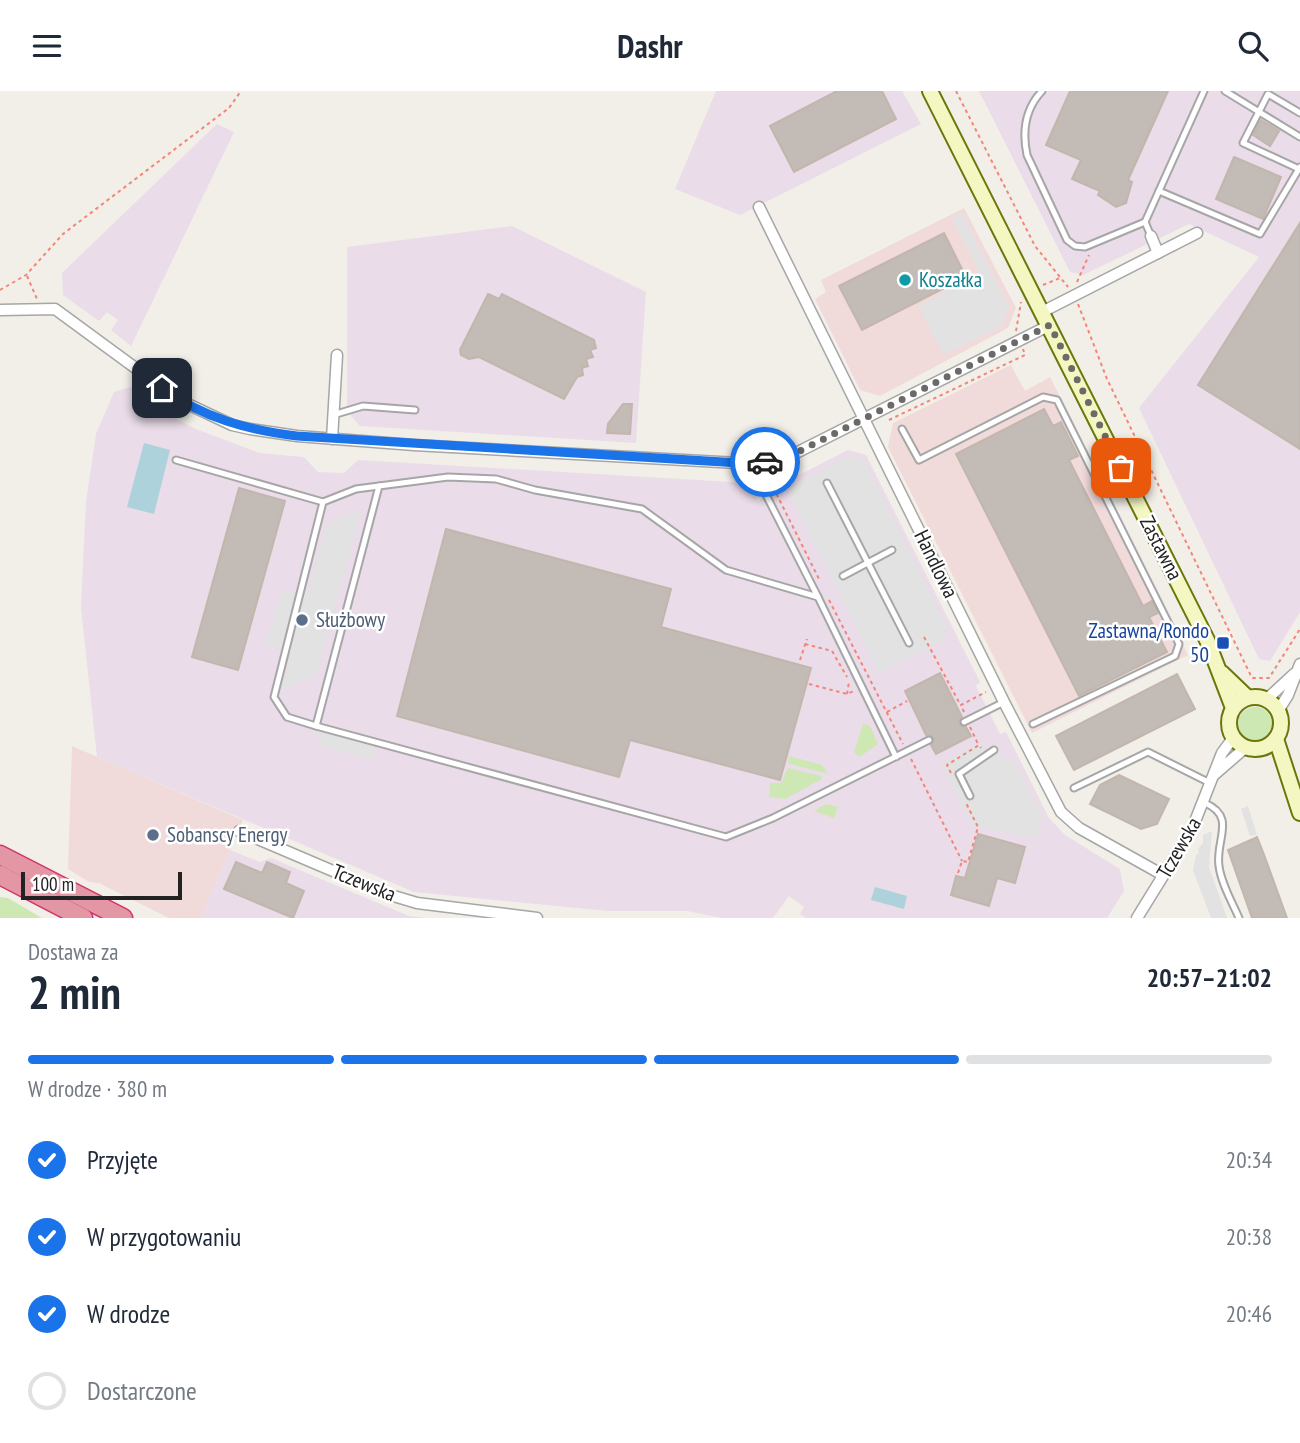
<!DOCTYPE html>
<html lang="pl">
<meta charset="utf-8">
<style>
:root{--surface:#fff;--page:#f6f6f7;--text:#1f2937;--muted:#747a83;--line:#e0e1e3;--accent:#1a73e8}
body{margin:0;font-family:"PT Sans Narrow",sans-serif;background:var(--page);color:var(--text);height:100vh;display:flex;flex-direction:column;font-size:26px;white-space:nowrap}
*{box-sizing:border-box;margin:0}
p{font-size:23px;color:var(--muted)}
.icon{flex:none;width:38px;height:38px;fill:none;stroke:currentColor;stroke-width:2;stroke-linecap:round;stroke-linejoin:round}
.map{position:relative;height:827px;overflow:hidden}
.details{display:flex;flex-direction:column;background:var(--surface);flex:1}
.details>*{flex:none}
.scale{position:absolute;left:21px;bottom:18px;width:161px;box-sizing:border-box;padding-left:7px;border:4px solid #222;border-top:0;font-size:19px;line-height:24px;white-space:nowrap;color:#222;-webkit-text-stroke:5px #fff;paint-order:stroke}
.pin{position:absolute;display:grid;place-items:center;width:60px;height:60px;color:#fff;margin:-30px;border-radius:14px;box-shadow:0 4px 10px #0006}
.courier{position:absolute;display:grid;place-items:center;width:70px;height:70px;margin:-35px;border:5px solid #1a73e8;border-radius:50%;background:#fff;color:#222;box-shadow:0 2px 9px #0007}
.headline em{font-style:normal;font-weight:600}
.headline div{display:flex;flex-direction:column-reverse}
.headline{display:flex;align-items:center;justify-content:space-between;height:119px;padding:0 28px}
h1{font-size:46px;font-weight:600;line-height:52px}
.bar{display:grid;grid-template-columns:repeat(4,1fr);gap:10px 7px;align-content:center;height:84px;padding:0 28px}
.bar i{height:9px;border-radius:5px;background:var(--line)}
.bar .active{background:var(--accent)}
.bar p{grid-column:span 4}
ol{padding:0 28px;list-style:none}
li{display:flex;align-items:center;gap:21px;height:77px}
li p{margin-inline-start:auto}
li .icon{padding:7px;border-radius:50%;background:var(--accent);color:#fff;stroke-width:4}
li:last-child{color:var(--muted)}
li i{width:38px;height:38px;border:4px solid var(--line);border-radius:50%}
header{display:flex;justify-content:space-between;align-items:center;height:91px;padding:0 28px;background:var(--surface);font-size:32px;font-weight:600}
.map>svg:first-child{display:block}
.commercial{fill:#f1dbda}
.industrial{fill:#eadce8}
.grass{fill:#cde8b3}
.parking{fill:#e2e2e2}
.water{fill:#add2dc}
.building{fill:#c2bbb6;stroke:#c3b6ac;stroke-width:2}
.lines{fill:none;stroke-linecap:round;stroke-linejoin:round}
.lane-casing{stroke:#a6a6a6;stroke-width:9}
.street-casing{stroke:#a6a6a6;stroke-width:13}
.secondary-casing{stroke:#6b770b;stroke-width:18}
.highway-casing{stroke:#d2336b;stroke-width:21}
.path{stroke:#f38579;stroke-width:2;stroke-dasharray:3.5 3.5;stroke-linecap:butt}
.lane{stroke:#fff;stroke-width:5}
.street{stroke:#fff;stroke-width:10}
.secondary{stroke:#f4f7c2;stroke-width:14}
.highway{stroke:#e397a5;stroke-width:18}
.done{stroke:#6b6a68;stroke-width:7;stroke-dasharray:0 12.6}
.route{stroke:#1a73e8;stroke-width:9}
.culture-dot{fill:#0f9aa8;stroke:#fff;stroke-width:2.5}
.service-dot{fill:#5c6f8a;stroke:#fff;stroke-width:2.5}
.transit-dot{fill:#1a4fb4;stroke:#fff;stroke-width:2.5}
.labels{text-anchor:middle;stroke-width:5;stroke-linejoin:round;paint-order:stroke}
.culture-label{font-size:21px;fill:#0d838f;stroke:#fff;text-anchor:start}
.street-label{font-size:21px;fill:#222;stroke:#fff}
.service-label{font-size:21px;fill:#4e5e75;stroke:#fff;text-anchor:start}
.transit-label{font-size:21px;fill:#164399;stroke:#fff;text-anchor:end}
</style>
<header><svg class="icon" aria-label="menu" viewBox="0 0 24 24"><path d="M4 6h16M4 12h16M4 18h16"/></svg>Dashr<svg class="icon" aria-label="search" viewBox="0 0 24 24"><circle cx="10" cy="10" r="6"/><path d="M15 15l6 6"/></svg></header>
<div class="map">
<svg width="1300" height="827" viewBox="0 0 1300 827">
<rect width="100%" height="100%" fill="#f2efe9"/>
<g class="commercial">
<polygon points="964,117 1016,217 1008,237 880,305 860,299 815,208 826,201 821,189"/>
<polygon points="1011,274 1025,300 1050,286 1188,564 1032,642 888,356 893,332"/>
<polygon points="72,655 243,729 201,827 169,827 99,792 89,791 68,778"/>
</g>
<g class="industrial">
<polygon points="716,0 902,0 921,33 740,124 675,98"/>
<polygon points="979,0 1300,0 1300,521 1270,570 1259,568 1139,317 1259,166 1189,133 1083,184 1070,181"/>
<polygon points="217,33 234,41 131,255 111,239 118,229 107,221 99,230 63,204 62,182"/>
<polygon points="512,135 646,201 636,352 360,335 347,320 347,156"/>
<polygon points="131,296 158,319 196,338 259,362 304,366 318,381 344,382 358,369 748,392 758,410 780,399 780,387 797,385 848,359 866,364 980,591 976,595 1000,643 1006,641 1049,727 1065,744 1120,778 1124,800 1107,827 806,827 800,823 804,816 789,805 773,827 722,827 687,820 608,820 414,801 97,666 81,516 86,411 96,343 114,301"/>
<polygon points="230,759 260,771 271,767 409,825 426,827 201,827"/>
</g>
<g class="grass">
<circle cx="1255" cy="633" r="17"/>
<polygon points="863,633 870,635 878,653 859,666 854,661"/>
<polygon points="789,665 822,674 828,683 790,673 788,671"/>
<polygon points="788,677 821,685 822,688 785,708 769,706 770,692 781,692"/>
<polygon points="826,713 838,716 834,727 814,720"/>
<polygon points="0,806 8,807 42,827 0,827"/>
</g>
<g class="parking">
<polygon points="962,122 1009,216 1002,235 943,264 918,215 980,183 952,127"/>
<polygon points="850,365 864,368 948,537 943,541 946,548 879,582 791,406 792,395"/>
<polygon points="362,418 317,584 281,599 291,563 266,553 282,498 307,505 327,433"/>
<polygon points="316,640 376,656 370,669 321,655"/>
<polygon points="980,652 984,659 996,652 1003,667 1014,669 1044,727 1038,731 1040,745 1028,747 972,734 941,672"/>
<polygon points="1248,715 1257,744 1250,745 1241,718"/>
<polygon points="1212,740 1209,776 1227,827 1211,827 1193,779 1196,764 1199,762 1198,758 1203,752 1203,744"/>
</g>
<g class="water">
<polygon points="144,352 170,359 154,423 127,416"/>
<polygon points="875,796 907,805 904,818 871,809"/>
</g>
<g class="building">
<polygon points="837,0 882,0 896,28 794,81 770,35"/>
<polygon points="1070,0 1168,0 1128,89 1132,91 1126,112 1116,116 1098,104 1100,100 1072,88 1081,69 1046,54"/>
<polygon points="1261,29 1279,40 1270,55 1253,44"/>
<polygon points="1234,66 1281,86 1263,128 1216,108"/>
<polygon points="1300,132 1300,358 1198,294"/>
<polygon points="944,142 966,186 862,239 839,195"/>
<polygon points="488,203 499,208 502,203 594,249 596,257 590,259 593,266 586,268 588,275 582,277 583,284 577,286 564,308 479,266 469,268 461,264 460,259"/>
<polygon points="623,313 632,313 630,343 607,342 608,333"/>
<polygon points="1044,318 1053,335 1061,331 1078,365 1069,369 1143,515 1152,510 1158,522 1149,526 1167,561 1079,605 956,363"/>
<polygon points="239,397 285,410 238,579 192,566"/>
<polygon points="446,438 671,498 661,536 811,577 780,689 630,649 619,686 397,625"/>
<polygon points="940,582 962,626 960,634 966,636 971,645 936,663 931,654 934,647 926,644 905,600"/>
<polygon points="1177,583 1195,618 1074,679 1056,645"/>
<polygon points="1119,684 1169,708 1157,733 1141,738 1090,713 1100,694"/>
<polygon points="978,743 1025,756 1015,792 997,787 989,815 951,804 956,785 965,787"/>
<polygon points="1257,746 1263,761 1287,827 1252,827 1228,759"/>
<polygon points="236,771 262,782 267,771 290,781 286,792 304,800 293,827 224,798"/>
</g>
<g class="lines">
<g class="lane-casing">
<g id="lane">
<path d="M1042,0C1025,18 1022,40 1027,64L1067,149L1075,155L1085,156L1145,131"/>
<polyline points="1225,0 1300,46"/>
<polyline points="1299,78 1243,52 1268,3 1300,22"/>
<polyline points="1159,100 1260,143 1300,76"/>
<polyline points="1151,145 1145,131 1204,0"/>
<polyline points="333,324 363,315 415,319"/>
<polyline points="902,338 919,369 1043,306 1057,309 1179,553 1175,565 1033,633"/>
<polyline points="176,369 323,411"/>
<polyline points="756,373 761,394 818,506"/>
<polyline points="827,392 909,552"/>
<polyline points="843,485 892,459"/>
<polyline points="964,631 1004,611"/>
<polyline points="316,635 287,626 274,606 323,411 356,398 379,395"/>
<polyline points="896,666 818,506 726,479 642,418 535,399 496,388 448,386 379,395 316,635 726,746 773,727 929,649"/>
<polyline points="1074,697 1148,661 1210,692"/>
<polyline points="970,705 959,683 994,659"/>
<path d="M1205,712C1237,726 1215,749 1219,775C1221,792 1232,811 1239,827"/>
</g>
</g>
<g class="street-casing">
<g id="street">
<polyline points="759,116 1004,611 1061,721 1079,737 1163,784"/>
<polyline points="1151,145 1158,162"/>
<polyline points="0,219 55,218 179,309 232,334 250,338 297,345 414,354 756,373 792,364 1050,234"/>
<polyline points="1042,221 1197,142"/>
<polyline points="332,348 337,264"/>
<polyline points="1267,608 1294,583"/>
<polyline points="1278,620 1288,604 1300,573"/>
<polyline points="1215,683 1245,657"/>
<polyline points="239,740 387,803 417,812 537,827"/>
<polyline points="1137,827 1192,738 1222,662 1233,647"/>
</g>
</g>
<g class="secondary-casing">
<g id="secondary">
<polyline points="930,0 1207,549 1233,617"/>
<polyline points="1222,582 1247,606"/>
<circle cx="1255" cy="632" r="26"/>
<polyline points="1276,648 1300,722"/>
</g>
</g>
<g class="highway-casing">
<g id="highway">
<polyline points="0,764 123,827"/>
<polyline points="0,784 83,827"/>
</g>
</g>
<g class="path">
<polyline points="956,0 1035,155 1068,196"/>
<polyline points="27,185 37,208"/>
<polyline points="1077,191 1089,164"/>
<polyline points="1043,194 1060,187"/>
<polyline points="0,199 26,184 63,143 229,17 241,0"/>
<polyline points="1078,213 1107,288 1252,587 1269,587 1300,538"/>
<polyline points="1016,240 1021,211"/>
<polyline points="889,329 1025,264 1023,258"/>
<polyline points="791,375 776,380 770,390 819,488"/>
<polyline points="829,509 903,653"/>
<polyline points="924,546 960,613"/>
<polyline points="805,553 832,560 847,586"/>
<polyline points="800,569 807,548"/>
<polyline points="809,593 847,603 854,600"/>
<polyline points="847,603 849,591"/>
<polyline points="887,621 907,610"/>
<polyline points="964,621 961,614 986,601"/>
<polyline points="970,636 978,653"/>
<polyline points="911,668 962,770"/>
<polyline points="951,682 947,674 979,654 981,657"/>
<polyline points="958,782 962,770 968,771 978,736 966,712"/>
</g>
<use href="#lane" class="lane"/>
<use href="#street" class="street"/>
<use href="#secondary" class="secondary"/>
<use href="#highway" class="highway"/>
</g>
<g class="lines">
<polyline class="done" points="765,371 792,364 1050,234 1121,377"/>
<path class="route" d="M162,297C203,327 248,339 297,345L756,373L765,371"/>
</g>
<circle class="culture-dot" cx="905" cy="189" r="7"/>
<g class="service-dot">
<circle cx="302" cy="529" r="7"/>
<circle cx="153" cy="744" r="7"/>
</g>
<rect class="transit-dot" x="1216" y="545" width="14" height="14" rx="3.5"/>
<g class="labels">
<g class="culture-label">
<text x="919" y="196">Koszałka</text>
</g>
<g class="street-label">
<text transform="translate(1161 457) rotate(63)" y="7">Zastawna</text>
<text transform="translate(936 473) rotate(64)" y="7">Handlowa</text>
<text transform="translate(1179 757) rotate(-60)" y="7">Tczewska</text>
<text transform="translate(364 792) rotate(22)" y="7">Tczewska</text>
</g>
<g class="service-label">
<text x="316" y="536">Służbowy</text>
<text x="167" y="751">Sobanscy Energy</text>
</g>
<g class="transit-label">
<text x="1209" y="547">Zastawna/Rondo<tspan x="1209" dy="24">50</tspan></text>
</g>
</g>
</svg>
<div class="scale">100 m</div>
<div class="pin" style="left:1121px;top:377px;background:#ea580c"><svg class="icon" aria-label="bag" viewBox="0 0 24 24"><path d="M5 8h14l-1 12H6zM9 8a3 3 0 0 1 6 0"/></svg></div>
<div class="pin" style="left:162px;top:297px;background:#1f2937"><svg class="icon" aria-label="home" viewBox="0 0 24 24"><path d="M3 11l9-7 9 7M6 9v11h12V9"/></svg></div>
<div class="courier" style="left:765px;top:371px"><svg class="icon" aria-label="car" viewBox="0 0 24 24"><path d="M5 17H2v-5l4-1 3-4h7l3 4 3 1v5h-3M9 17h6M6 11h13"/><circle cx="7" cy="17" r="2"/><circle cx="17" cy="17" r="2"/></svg></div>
</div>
<section class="details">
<div class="headline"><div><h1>2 min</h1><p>Dostawa za</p></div><em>20:57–21:02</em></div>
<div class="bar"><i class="active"></i><i class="active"></i><i class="active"></i><i></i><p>W drodze · 380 m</p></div>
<ol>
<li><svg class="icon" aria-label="check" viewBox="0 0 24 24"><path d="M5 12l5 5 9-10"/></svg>Przyjęte<p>20:34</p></li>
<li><svg class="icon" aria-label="check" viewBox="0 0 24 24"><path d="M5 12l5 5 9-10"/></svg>W przygotowaniu<p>20:38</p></li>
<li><svg class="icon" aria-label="check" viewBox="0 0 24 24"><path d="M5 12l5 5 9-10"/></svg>W drodze<p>20:46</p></li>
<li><i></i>Dostarczone</li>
</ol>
</section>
